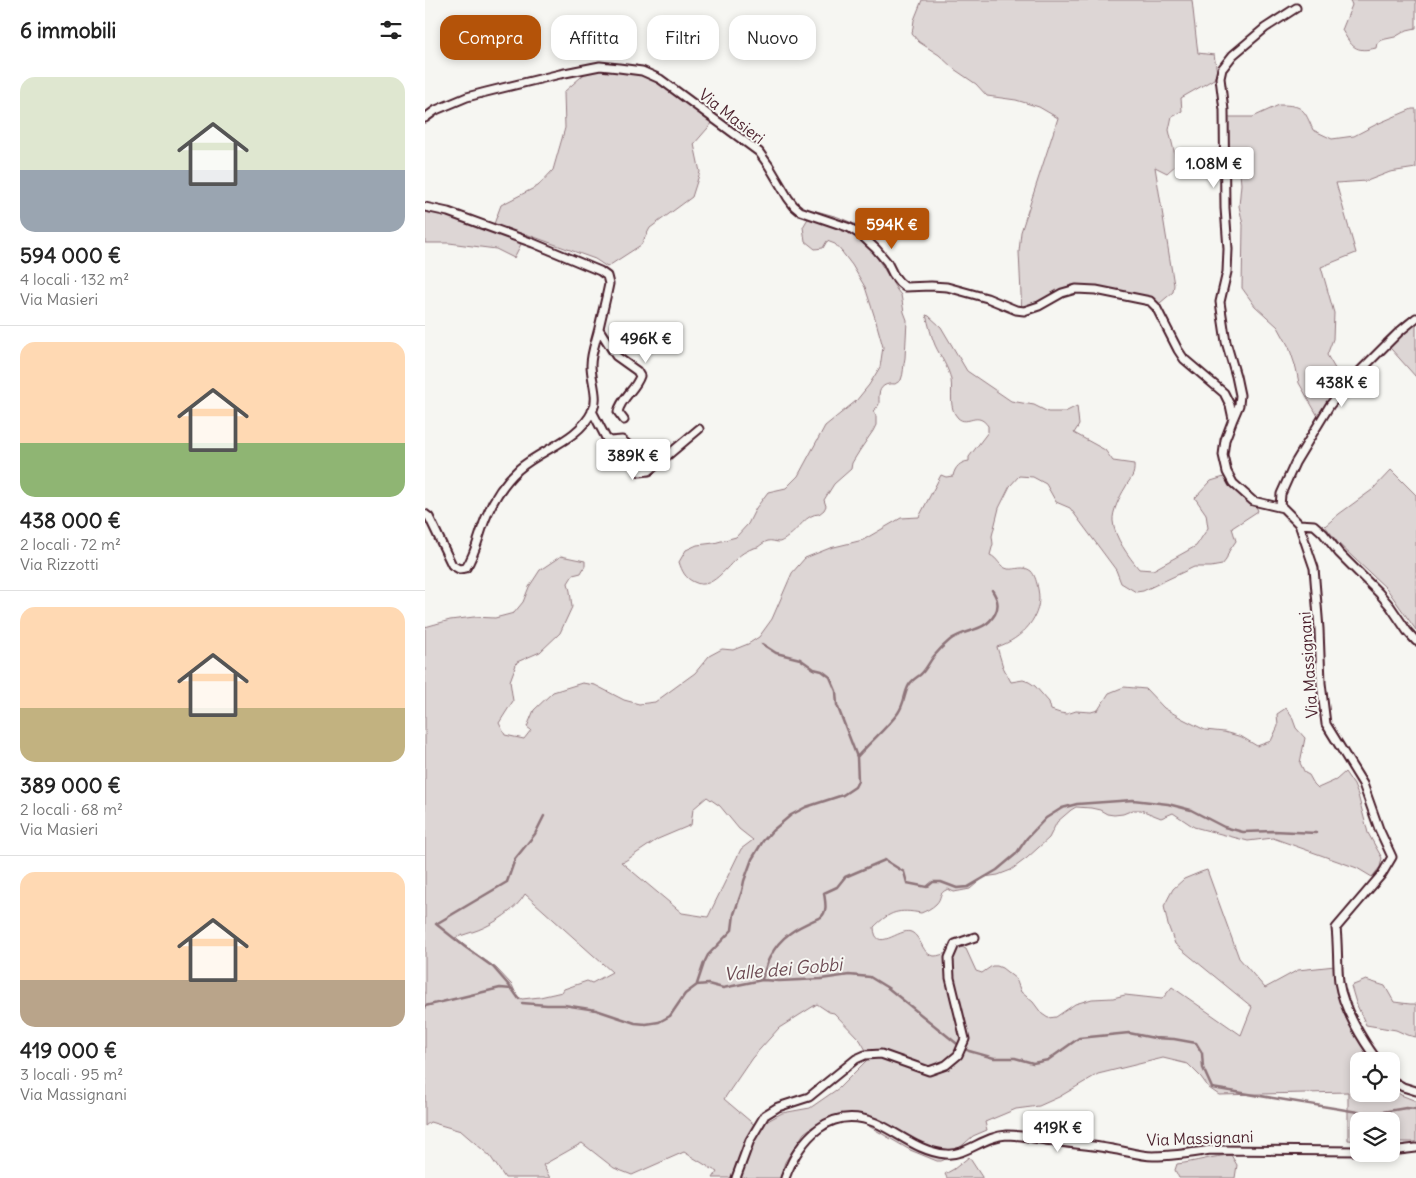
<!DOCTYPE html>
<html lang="it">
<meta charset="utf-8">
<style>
:root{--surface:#fff;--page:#f2f2f2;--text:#222;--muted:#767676;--line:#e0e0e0;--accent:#b45309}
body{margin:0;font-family:Delius,sans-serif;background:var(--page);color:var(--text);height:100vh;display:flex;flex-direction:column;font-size:19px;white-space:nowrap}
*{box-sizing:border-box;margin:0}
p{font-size:16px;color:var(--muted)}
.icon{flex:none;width:28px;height:28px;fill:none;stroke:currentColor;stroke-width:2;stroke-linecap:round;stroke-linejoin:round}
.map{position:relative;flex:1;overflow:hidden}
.details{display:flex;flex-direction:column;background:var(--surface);width:425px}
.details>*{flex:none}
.banner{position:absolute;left:15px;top:15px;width:475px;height:45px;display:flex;gap:10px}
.controls{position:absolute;left:925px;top:1052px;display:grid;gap:10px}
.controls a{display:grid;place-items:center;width:50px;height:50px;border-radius:10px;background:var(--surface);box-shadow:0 2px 8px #0003;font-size:25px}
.price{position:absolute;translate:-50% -42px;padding:0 11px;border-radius:5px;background:#fff;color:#222;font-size:16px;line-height:32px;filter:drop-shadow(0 1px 2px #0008)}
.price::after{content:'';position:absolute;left:50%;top:30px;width:15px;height:11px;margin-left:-8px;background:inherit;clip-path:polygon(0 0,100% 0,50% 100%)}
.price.active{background:var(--accent);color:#fff}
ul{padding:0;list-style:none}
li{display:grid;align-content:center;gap:10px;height:265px;padding:0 20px}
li+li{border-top:1px solid var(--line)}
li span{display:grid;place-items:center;height:155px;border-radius:15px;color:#555}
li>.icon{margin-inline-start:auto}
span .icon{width:90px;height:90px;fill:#fffc;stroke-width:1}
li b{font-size:21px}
h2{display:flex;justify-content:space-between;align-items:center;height:60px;padding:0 20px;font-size:21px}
.pill{padding:0 18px;border-radius:15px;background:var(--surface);box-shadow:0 2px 8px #0003;font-size:18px;line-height:45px}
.pill.active{background:var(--accent);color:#fff}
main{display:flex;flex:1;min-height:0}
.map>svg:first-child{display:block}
.green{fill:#ddd6d5;stroke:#947a80;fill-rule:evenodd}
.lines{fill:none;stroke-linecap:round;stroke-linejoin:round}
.stream{stroke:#8e747a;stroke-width:2.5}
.street-casing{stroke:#4a1f2b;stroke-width:11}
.street{stroke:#f6f6f2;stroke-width:7}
.labels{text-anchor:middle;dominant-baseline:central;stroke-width:4;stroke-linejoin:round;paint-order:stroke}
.street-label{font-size:16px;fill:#4a1f2b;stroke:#f6f6f2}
.water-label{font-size:18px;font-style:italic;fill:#6c4a52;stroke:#f6f6f2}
</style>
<main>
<section class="details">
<h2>6 immobili<svg class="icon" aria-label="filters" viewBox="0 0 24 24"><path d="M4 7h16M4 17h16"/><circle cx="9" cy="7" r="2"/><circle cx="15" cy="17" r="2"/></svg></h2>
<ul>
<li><span style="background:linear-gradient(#dfe7d0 60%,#9aa5b1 0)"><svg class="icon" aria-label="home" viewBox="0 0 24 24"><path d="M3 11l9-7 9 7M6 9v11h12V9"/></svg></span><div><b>594 000 €</b><p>4 locali · 132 m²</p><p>Via Masieri</p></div></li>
<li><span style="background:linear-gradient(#ffd9b3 65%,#8fb573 0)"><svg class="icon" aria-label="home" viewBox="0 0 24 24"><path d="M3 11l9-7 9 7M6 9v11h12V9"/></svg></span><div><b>438 000 €</b><p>2 locali · 72 m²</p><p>Via Rizzotti</p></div></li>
<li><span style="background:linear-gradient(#ffd9b3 65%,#c2b280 0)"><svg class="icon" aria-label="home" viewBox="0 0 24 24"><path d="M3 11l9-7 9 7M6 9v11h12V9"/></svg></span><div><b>389 000 €</b><p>2 locali · 68 m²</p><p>Via Masieri</p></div></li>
<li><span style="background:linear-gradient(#ffd9b3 70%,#b9a48a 0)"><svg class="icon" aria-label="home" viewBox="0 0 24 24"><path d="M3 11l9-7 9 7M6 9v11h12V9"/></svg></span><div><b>419 000 €</b><p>3 locali · 95 m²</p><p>Via Massignani</p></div></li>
</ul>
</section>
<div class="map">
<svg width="991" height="1178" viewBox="0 0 991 1178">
<rect width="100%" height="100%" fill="#f6f6f2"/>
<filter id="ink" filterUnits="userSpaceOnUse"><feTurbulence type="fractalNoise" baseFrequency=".02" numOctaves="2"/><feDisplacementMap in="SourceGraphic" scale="10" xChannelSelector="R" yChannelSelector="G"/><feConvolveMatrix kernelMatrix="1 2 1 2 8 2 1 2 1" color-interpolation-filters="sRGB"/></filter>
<g filter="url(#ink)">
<path class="green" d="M497,0h270l4,37 2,16 16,2 3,17 -3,7 -33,19 1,13 -10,5 -3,14 8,34 -10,9 -12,-6 19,118 -1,7 -20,17 -7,-5 -64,-12 -17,4 -28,15 -15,4 -3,-63 2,-20 37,-114 -19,-11 -23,-7 -29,-4 -11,-12 -22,-15 -15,-14 -20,-13 -7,-8 2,-14z
M925,0h66v28l-9,2 -12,7 -14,3 -4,3 -1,5c-21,5 -24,-1 -34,-18l10,-25z
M212,65l4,10 15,5 58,41 -20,23 6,28 -8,25 -42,31 -9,17 -34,22 -12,-8 -69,-25 -12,24 -18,-9 -47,-6h-24v-40l32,9 37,12 7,-19 37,-19 15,-16 12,-42 -1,-36 26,-23z
M854,105c24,0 25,4 34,25l19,9 22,-3 23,-12 35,-15h4v59l-26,4 -23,9 -31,2 20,70 -35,14 13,46 -1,26 -6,16 17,29 -25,34 -20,-35 -3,-15 -7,-21 -11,-20 -23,-21 -13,-18 1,-63 -4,-19 2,-22 -2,-22 -10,-14 -2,-31h26z
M388,210l25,7 19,8 40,65 4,5 3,17 3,8 -2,38c-2,8 -1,15 -4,22l-6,4c-9,-1 -15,2 -16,11 0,1 0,8 0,9 -1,3 -4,5 -6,7l3,5v9l-3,6 -13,19 -8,13 -1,6 -17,15 -10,16 2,6 -2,4 -5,4c-13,0 -20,15 -30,22 -2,2 -8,6 -10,6 -4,0 -7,-2 -11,-1 -4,1 -7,4 -10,6 -4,1 -8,2 -11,4 -17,7 -32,42 -53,31 -9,-4 -12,-11 -15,-20l7,-12 11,-5 17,-2 22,-6 12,-13 8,-16 12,-16 18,-4 12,-12 27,-50 31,-25 13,-16 11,-18 3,-20 -8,-29 -10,-31 -13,-22 -10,-13 -7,-8 -8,-3 -4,7 -8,1 -10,-8 -2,-14z
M991,313v64l-33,-37 22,-20z
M501,315l3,1 12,11 26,44 44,30 23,4 14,7h17l12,-6 2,19 -5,8 31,17 8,11 21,3c1,13 -4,14 -9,24 -5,8 -13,24 -12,33 1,16 16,36 26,48l14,1 43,-24 12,-18 -2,-14 -11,-16 16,-17 13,-4 32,29 2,5 -26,17 4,13 -7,10 -3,9 -4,5 -11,2h-17l-51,24 -7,1 -15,-9 -5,-13 -46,-62 -14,-6 -10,-18 -13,-7 -14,-1 -9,10 -11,22 -7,28 1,8 -3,11c8,3 9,12 18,14 8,1 15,-4 23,2 4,4 6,12 7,18 6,27 -16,50 -41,58l6,20 8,15 12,-2 6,2 6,4 14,16 2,8 9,3 7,1 9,-3 15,1 7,-2 11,-17 15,-6 22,2 18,19 19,11 22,11 19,2 18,5 15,9 14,-5 7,-15 -1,-12 9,-6 6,9 4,11 9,10 -5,25 5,10 4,2 5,9 4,4 18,-8 9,-8 9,13 4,10 10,38 14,25 -2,9 -8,10 -15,-9 -84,-30 -25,3 -54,-14 -21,-14 -12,5 -20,-8h-8l-10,4 -9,1 -7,-1 -7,-4 -9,-2 -15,-1 -5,3 -14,12 -8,16 -22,20 -16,12 -13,5 -14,2 -14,12 -16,3 -6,-3c-11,5 -5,8 -12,15 -4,4 -10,7 -15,9 -22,-4 -31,-2 -47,14 1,28 26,0 37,5 11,5 11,24 24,24 6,0 20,-7 27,-9l4,2 10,22 6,2 10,-7h5l5,2 14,11 5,13 12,10 9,12 6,4 8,-1 19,-13 17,-5 21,-1 12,-3 37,4 10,-12 69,48 11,-28 -77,-63 -7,-19 -4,-19 9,-17 11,-10 17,-7 6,-2 32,88 26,30 33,-18 37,-4 16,59 21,36h-13v33h32v-6l10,7 15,6v41h-25v-21h-32v20l-11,-1v-48l-129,3 -10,-7 -8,-11 -13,-13 -25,-6 -65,16 -39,23 -20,9 -23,3 -31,13 2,8 -14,6 -25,22 -7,3h-4l-27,-11 -50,-29 -25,-4 -23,10 -8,6 -19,29 -5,16h-67l4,-6 -33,-20 -52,23 -18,-7 -32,-25 -39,22 7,13h-45l-15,-22 -29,-25 -31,-9 -5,4v-499l25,-7 24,-3 21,1 19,-5 9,-11 6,-15 11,-17 21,-14 24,5v5l-4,7 -8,2 -5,8 2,8 2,16 -12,26 -20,19 -23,10 -7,19 3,20 -14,22 6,12 19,4 7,-9 -4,-3 7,-17 19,-18 29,-9 13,2 29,15 15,4 16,-2 40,-29 14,-17 13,-7 11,1 15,-6 11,-7 13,-18 20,-46 13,-15 25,-10 33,-8 38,-22 18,-1 22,-42 5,2 7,-1c2,-9 7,-14 16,-15v-4l19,-25v-6c-11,-16 -20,1 -30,-8 -10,-10 -5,-25 -7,-38 -2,-12 -11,-24 -16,-35 -4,-9 -6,-20 -9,-30zM282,797l13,9 19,23 14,11 -12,9 -33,68 -26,-4 -61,-51 4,-1 33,-22 33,-14 2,-16zM100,894l87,78 -20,11 -5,-2 -23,8 -2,3 -22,5 -18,2 -5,-3 -5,-11 -16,-17 -28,-20 -13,-10c7,-3 15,-5 23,-8 16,-6 39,-21 47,-36zM392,1004l12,8 5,1 26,27 10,17 -31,31 -29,20 -28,5 -25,14 -33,-28 28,-41 27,-30z
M966,470l25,25v135l-29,-41 -48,-45 -14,-18 14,-12 33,-24z
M941,980l19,6 9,16 16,2h6v33l-9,-2 -11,-5 -30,-5 -10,-22 -5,-17z
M806,1155l6,10 -2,13h-56l-4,-8 2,-6c18,-2 36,-8 54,-9z
M544,1157l13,20v1h-35l-2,-4 9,-5z"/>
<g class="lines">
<path class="stream" d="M337,644l14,9 24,6 14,10 8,2 8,6 6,14 1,14 20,52
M337,979c3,-7 4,-16 8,-22 11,-23 29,-30 51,-40 7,-6 4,-16 3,-24l13,-6 8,-10 40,-17 19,12 3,11 20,4 6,-5h8l16,6 11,-1 29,-17 19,-16 11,-16 19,-20 16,-10 15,-4 56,-4 35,4 23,6 33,17 19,5 31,-1 42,2
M272,984l7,-21 4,-8 24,-25 2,-16 8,-23 2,-10 8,-22 11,-18 9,-10 19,-16 15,-8 37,-12 12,-8 3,-6 -1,-24c13,-15 29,-28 41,-44 7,-10 6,-20 11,-28 3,-5 7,-7 11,-10 6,-5 9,-13 14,-19 4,-5 10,-11 16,-16 16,-12 34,-7 45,-26 5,-9 2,-16 -3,-24
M87,989l-19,-22 -28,-20 -29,-23 71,-42 8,-23 20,-25 9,-18
M97,1003l25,2h17l32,5 39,13 11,1 13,-2 11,-6 15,-22 12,-9 11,-1 15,4 39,-8 17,1 42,-2 28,-4 21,2 18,11 73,59 8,4 25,7h21l18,5 15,-3 31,-22 50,-5 25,5 20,1 22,4 6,10 1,15 9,20 158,26 36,-6 10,1
M0,1006l75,-18 12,1 7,10"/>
<defs>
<path id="street" d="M0,118l11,-8 31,-13 19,-5 74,-18 40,-8 19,2 23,3 18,8 99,73 10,14 19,32 6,8 6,5 50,17 11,7 15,14 11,13 6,12 6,8 6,5 26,-1 16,1 40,11 29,12 8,1 15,-5 23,-13 14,-4 20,1 54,11 6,6 22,43 6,9 40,34 6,12 3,14 -8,21 -2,15 4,17 6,11 20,18 30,7 16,16 15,1 9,8 16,20 40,40 11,13 17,25 9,10
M0,207l23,5 85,31 67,28 7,5 2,8c-3,15 -7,30 -10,44 -3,13 -8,25 -8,37 0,15 8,32 2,45 -15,31 -50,38 -74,59 -13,12 -25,29 -32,46 -8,18 -10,36 -21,53l-7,1 -7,-4 -23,-48 -4,-3
M174,329l17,27 21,15 3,5c-4,13 -19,22 -22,36l6,8
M167,411l14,27 4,3 12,-1 5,4 6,19 7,9 9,-1 50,-42
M808,419l6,-14 1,-10 -4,-19 -10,-34 -6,-40 7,-30 1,-23 -3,-41 -1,-98 -4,-32 2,-9 11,-14 32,-27 31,-20
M855,507l1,-13 14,-31 35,-58 21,-25 48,-48 17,-14
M874,524l15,44 5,61 2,54 5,41 37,60 16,45 13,28 -10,17 -46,54c2,17 1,36 3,54 4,26 23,58 39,79
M966,1080l12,7 13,4
M966,1151l25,-3
M311,1178l14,-38 15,-25 13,-8 31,-10 47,-38 9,-4 16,-1 48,17 17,-6 12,-10 7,-16 -15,-61 -1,-20 6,-14 20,-7
M360,1178c15,-40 45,-74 91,-55 23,10 43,29 70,31 20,2 38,-18 61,-19 14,0 30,4 45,6 20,3 40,4 60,8 13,2 28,7 41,7 19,0 39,-3 57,-6l149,1"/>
</defs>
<use href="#street" class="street-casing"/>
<use href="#street" class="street"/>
</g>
</g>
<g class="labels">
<g class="street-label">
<text transform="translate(307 116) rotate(38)">Via Masieri</text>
<text transform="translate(883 665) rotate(-94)">Via Massignani</text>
<text transform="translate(775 1138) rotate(-2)">Via Massignani</text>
</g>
<g class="water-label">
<text transform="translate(358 969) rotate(-5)">Valle dei Gobbi</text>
</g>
</g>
</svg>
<div class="controls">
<a><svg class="icon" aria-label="locate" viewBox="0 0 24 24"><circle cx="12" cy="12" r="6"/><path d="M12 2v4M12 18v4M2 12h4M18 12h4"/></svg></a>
<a><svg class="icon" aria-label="layers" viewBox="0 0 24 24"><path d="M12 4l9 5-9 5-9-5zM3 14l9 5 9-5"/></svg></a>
</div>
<b class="price" style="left:789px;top:189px">1.08M €</b>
<b class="price active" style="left:467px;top:250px">594K €</b>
<b class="price" style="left:221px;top:364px">496K €</b>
<b class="price" style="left:917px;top:408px">438K €</b>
<b class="price" style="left:208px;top:481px">389K €</b>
<b class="price" style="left:633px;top:1153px">419K €</b>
<div class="banner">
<a class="pill active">Compra</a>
<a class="pill">Affitta</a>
<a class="pill">Filtri</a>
<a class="pill">Nuovo</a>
</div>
</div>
</main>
